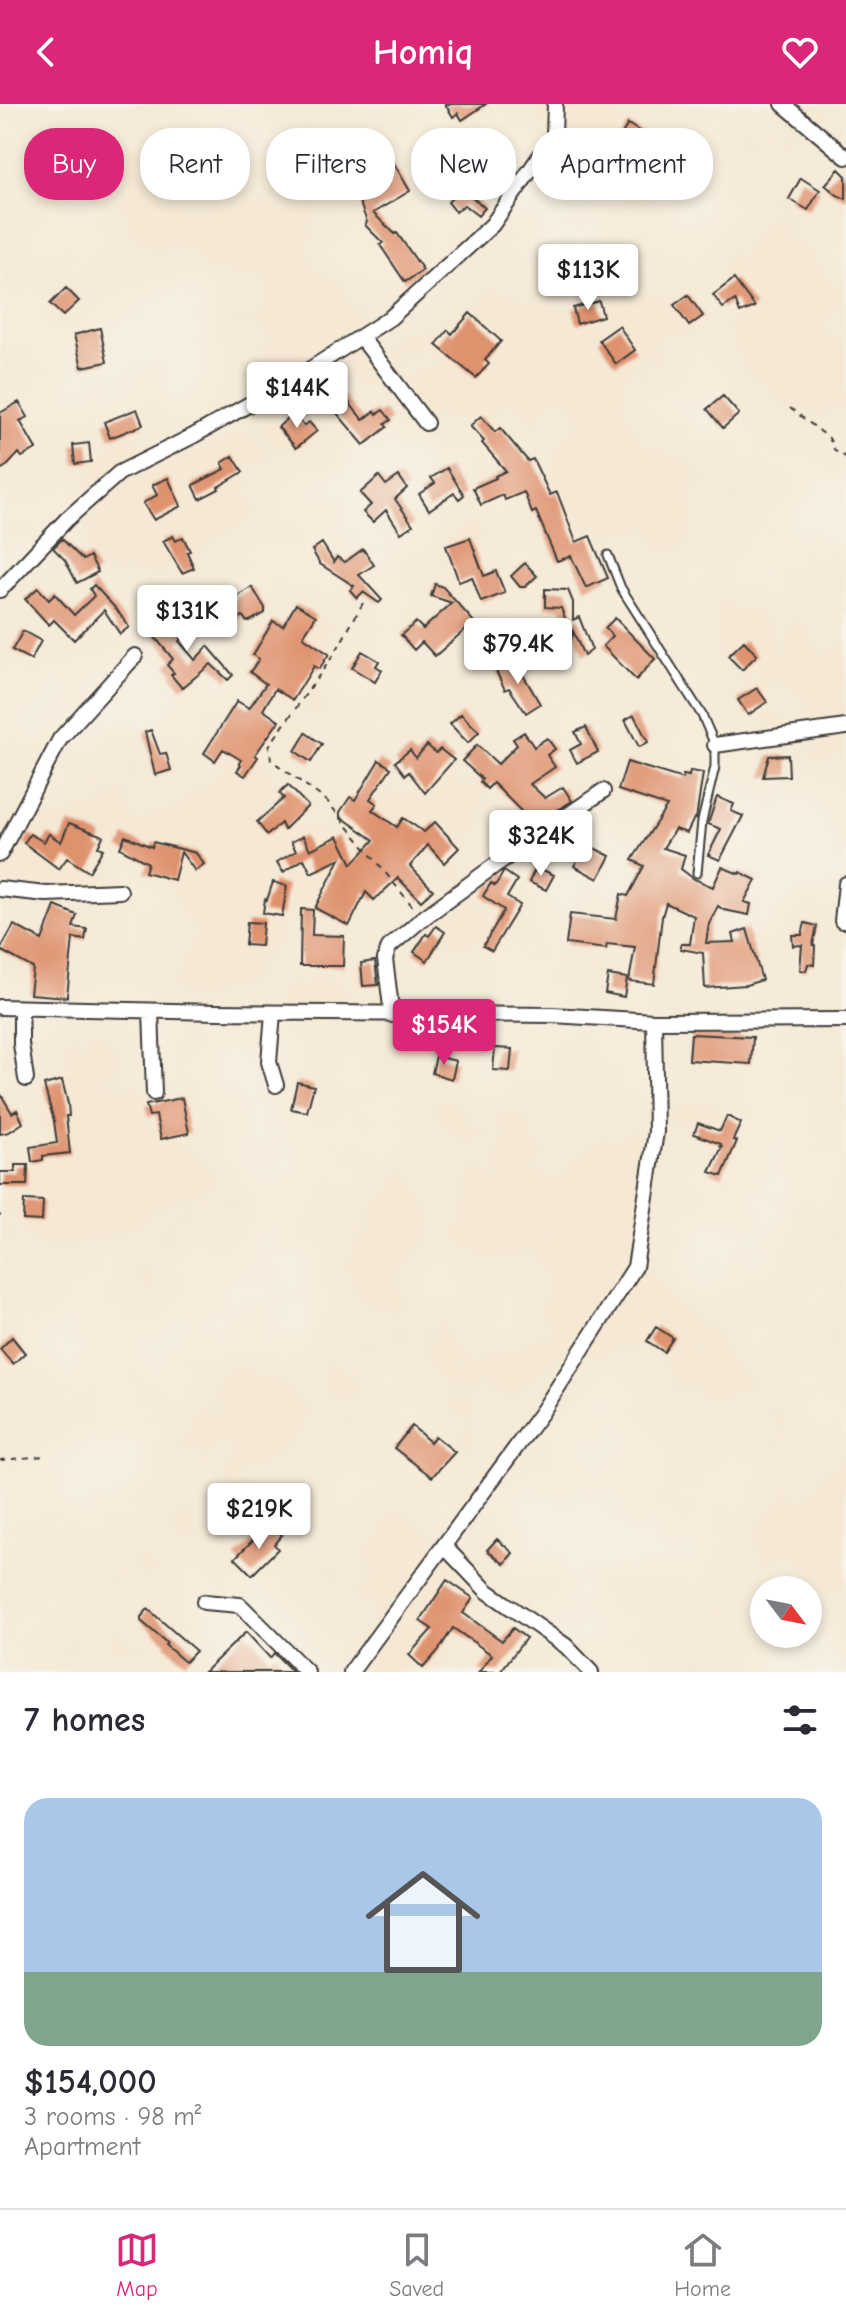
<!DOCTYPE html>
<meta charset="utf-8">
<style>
:root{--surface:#fff;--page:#f2f2f3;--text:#2b2b33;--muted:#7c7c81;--line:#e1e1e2;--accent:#db2777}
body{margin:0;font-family:"Comic Neue",sans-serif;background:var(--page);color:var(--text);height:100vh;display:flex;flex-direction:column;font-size:30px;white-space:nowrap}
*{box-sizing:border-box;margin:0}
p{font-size:26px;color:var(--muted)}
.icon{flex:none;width:44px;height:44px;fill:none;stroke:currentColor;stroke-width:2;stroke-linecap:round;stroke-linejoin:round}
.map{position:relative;height:1568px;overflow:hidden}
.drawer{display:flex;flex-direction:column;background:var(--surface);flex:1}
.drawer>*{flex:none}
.hud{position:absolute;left:24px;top:24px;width:798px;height:72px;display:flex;gap:16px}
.needle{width:52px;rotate:122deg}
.fabs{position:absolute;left:750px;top:1472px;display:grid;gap:16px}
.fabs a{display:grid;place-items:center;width:72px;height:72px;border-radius:50%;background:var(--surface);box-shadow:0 4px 12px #0003;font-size:40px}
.price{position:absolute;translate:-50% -68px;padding:0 18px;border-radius:8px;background:#fff;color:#222;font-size:26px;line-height:52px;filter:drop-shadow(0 2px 4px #0008)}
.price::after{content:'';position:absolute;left:50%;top:48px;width:24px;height:18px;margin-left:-12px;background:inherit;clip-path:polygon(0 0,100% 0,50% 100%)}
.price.active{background:var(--accent);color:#fff}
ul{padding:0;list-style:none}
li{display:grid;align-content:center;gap:16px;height:424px;padding:0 24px}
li+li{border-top:2px solid var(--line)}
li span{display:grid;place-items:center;height:248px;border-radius:24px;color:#555}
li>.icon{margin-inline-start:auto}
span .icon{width:144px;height:144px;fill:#fffc;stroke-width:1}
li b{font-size:34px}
h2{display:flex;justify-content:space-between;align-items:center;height:96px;padding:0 24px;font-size:34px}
.pill{padding:0 28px;border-radius:32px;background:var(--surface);box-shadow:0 4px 12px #0003;font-size:28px;line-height:72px}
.pill.active{background:var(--accent);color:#fff}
header{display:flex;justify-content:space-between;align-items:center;height:104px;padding:0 24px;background:var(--accent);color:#fff;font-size:36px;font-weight:700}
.tabs{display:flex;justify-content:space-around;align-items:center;height:112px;border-top:2px solid var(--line);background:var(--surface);font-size:22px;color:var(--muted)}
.tabs a{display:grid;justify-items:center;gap:4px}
.tabs .active{color:var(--accent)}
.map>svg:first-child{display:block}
.building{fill:#df926e}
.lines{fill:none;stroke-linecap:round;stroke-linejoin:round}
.service-casing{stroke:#3d3b38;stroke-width:11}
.minor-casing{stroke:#3d3b38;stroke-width:18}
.path{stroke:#3d3b38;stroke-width:2;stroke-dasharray:6 6;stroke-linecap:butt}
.service{stroke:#fff;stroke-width:7}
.minor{stroke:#fff;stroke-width:14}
</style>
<header><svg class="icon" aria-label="back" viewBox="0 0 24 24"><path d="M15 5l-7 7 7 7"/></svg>Homiq<svg class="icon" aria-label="heart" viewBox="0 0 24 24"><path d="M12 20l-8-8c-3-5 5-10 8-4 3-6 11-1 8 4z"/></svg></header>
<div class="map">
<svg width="846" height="1568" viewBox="0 0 846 1568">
<rect width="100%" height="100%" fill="#f7f3e8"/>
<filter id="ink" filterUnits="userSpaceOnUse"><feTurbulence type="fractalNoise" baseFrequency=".0125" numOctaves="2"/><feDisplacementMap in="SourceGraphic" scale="16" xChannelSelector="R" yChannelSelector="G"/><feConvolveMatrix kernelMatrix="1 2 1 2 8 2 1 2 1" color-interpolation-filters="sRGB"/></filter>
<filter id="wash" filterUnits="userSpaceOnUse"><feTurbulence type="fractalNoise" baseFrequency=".006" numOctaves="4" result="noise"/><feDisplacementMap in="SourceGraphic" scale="32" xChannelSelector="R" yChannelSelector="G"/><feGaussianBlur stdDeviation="1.8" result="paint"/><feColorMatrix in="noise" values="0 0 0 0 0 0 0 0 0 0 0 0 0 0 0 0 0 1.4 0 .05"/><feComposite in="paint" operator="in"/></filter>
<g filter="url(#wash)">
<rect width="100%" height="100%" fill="#f5e8d4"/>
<g id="blocks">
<path class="building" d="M445,0h41l-24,16 -4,-7 -5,4z
M628,20l25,16 -8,13 -25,-16z
M576,30l12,9 -15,20 -12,-9z
M393,58l17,29 -37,22 22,21 2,-1 26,37 -18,12 -25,-37 3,-2 -18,-18 2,-3 -9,-24 17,-7 -8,-13z
M839,65l7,7v23l-9,-4 -12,-10z
M471,74l9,9 -9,9 14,12 -7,8 -14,-11 -8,7 -8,-10z
M801,74l19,12 -12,20 -19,-11z
M734,175l21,28 -15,6 -5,-13 -12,8 -10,-13z
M66,184l13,13 -16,15 -13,-12z
M688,191l15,21 -14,10 -15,-21z
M599,197l4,15 -26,8 -4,-16z
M470,209l31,28 -16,19 4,4 -13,14 -40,-33 12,-15 4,4z
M619,222l16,24 -19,14 -17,-24z
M100,224l7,34 -25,5 -8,-32z
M343,291l20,25 12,-9 2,3 6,-4 8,10 -6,4 2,3 -23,18 -34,-40z
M723,292l16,18 -16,14 -16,-19z
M19,298l9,15 -8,4 16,28 -14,8 -3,-4 -11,12 -8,5v-57z
M137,305l6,16 -33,13 -6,-16z
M294,309l10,13 5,-4 8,9 -21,17 -18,-21z
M481,312l14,16 5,-4 28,33 5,-2 17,36 7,-3 19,50 14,-6 18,42 -22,10 -15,-32 -14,5 -21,-50 -4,2 -8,-21 -19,8 -2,-5 -22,10 -8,-17 23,-10 -1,-2 11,-5 -24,-28 2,-2 -14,-15z
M89,339l2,19 -16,2 -2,-19z
M233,352l10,16 -25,15 1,2 -19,10 -7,-14 32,-16 -3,-6z
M447,364l17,27 -5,4 -5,-6 -25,17 -10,-16 16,-11 -4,-5z
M379,372l7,9 13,-9 8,12 -12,11 18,26 -12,8 -15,-23 -13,12 -10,-10 8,-7 -11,-12z
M168,374l13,28 -27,14 -11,-17 14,-8 -5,-10z
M173,432l3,5 7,-4 7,14 -3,1 7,16 -12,5 -19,-32z
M470,434l14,38 12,-5 9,22 -24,9 -9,-25 -13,5 -13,-36z
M62,435l21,21 7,-4 8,16 -21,11 -12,-23 -12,-12z
M322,439l12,19 3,-5 8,5 18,-13 11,16 -15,10 23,25 -3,3 -16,-11 -6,6 -7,-8 4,-4 -34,-22 -8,-14z
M525,459l12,13 -12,11h-5l-9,-11z
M435,480l8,3 31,35 -39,34 -13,-14 -8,8 -13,-15 15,-13 7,7 29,-26 -21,-7z
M94,481l23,25 12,17 -9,7 -16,-24 -30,30 -20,-20 -5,5 -24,-26 13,-11 11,12 6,-6 19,21 20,-19 -4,-7z
M252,483l13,21v5l-15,8h-4l-3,-5 -27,14 -8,-15 -5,5 -7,-15 20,-9 5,10z
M545,485l23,1 5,12v18l6,-3 13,33 -8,6 -11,-25 -1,5 -11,-28 -16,-1z
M296,500l20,12 -13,21 26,17 -10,15 -5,-3 -21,34 -18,-11 -12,21 16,11 -24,34 3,2 -13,19 -8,-5 4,-6 -2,-2 2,-3 -18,-11 -8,12 -11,-8 33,-52 12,7 17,-24 -16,-12 9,-13 -6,-4 20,-34 10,5z
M181,509l12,15 -14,13 16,19 13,-14 25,29 -5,5 -17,-16 -29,24 -11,-13 3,-2 -7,-8 6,-6 -19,-23z
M615,514l40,41 -19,21 -33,-34 10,-10 -8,-8z
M23,527l18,10 -10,19 -19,-10z
M744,537l13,14 -15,15 -14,-14z
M362,547l17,10 -3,5 6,4 -7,12 -23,-14z
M515,557l25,43 -14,9 -17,-25 -4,2 -9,-19z
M757,584l10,14 -19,13 -10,-15z
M461,610l18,18 -11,11 -18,-19z
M634,611l14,27 -9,5 -14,-27z
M586,623l12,25 -21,11 -7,-13 11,-6 -6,-12z
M151,626l9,24 6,-1 5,17 -16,5 -10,-43z
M524,628l10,15 13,-9 8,11 -8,6 8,12 -25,17 15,14 18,-11 9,14 -46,29 -10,-12 7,-5 -30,-30 -6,6 -7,-7 2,-3 -20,-18 15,-16 21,19 19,-19 -4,-6z
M306,629l16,11 -11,18 -16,-11z
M427,641l9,8 4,-4 14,11 -29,33 -16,-21 -4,3 -10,-13 15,-12 6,8z
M788,651l1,21 -26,1 6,-21z
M379,656l12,8 -21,31 7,5 -5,6 25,17 6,-9 21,14 11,-10 24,26 -15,15 -16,-18 -18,21 23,24 -12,11 -23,-23 -24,22 -8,-8 -17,34 -34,-18 25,-49 -29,14 -7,-14 -21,13 -6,-10 19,-11 -5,-9 12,-6 7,14 28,-14 14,28 22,-24 -34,-24v-4l10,-15 5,3z
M627,658l56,17v-4l6,1 1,-5 13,2 -7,46 -2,-1 -7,15 -12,-4 -12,19 22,7 -4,14 13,10 19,8 9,-20 17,7 1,-2 16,8 -12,22 7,2 -2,11 -25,-5 -6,-4 -9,18 -3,19 29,-1 -2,-8 14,-5 15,51 -16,5 -41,3 -2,-35 -22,-4v-5h9l4,-28 -28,-13 -4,14 -8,67 -25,-3 6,-34 -28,-3 -1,5 -40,-5 4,-30 46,5 5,-25 7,2 16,-30 -12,-6 35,-54 -49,-16z
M288,681l20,21 -24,24 -3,-7 -14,12 -10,-13 27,-24 -5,-5z
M717,693l17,7 -3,7 12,5 -23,44 -12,-5 13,-26 -13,-5z
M69,719l34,13 -5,11 5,2 -14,23 -22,-14 -8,11 -35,-26 6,-9 14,8 5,-8 12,8z
M125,732l27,11 1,-5 43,11 8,11 -9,7 -14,-19 -7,28 -29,-8 3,-9 -28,-15z
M586,740l24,12 -12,23 -24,-13z
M536,763l18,8 -8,15 -17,-8z
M504,767l13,9 -10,17 13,8 -28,46 -9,-5 21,-36 -21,-14 8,-13 4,3z
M273,778l14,4 -5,30 -19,-3 2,-14 2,1z
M55,802l22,9 -4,12 14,2 -2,11 -12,-2 -6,59 -37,-3 3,-26 -33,-18 14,-25 28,15z
M301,805l12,1 -1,25 32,1 -1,30h-43z
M247,818l16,1 -2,23 -16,-1z
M805,819l12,3 -4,19 2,1 -1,19 -6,-1 -2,7 -6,-1 2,-25 -9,1 -1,-11h10z
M436,822l9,6 -18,29 -13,-9 12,-18 3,2z
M375,857l3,24 -15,1 -2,-23z
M608,871l19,3 -3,19 -19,-4z
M691,930l62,3 -2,27 -62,-4z
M495,944l17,1 -2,22 -17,-1z
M436,952l20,5 -4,18 -20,-6z
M62,976l6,24 1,12h-3l4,37 -27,3v4l-11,2 -2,-15 27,-4 -3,-22 -10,-36z
M297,978l17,4 -7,26 -16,-3z
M0,989l12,20 5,-3 6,13 -14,9 -9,2z
M182,994l7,35 -28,6 -5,-24 -7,1 -3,-11z
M727,1012l14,7 -8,17 4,1 -15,35 -12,-4 12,-25 -2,-1 1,-2 -27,-10 4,-11 22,8z
M15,1061h13l-1,20h-27v-13h15z
M24,1096l19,1 -1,20 -19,-1z
M656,1223l17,11 -9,14 -17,-11z
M12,1233l13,16 -12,11 -13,-15z
M412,1322l18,16 5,-6 20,16 -23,25 -38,-29z
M273,1423l9,8 -8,9 4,5 -26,26 -17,-17 26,-26 4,4z
M497,1435l16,14 -9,11 -17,-14z
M447,1476l26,18 -10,15 39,28 11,-13 13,10 -26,34h-21l13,-17 -39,-27 -15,23 -15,17 -14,-13 23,-26 -12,-8z
M148,1505l48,42 -11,11 -20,-17 2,-2 -26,-22v-4z
M246,1528l24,26 4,-5 19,19h-89z"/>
</g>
</g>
<g filter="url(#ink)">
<use href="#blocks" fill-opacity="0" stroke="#3d3b38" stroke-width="2"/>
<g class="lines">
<defs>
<path id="service" d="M608,451l13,33 81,127 13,30v22l-13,54 -5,52"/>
<path id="minor" d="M783,0l63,53
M361,233l65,86
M0,486l67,-71 52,-46 74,-37 108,-61 89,-57 102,-93 62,-89 1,-32
M715,641l131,-18
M0,750l60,-115 75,-83
M846,780l-4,37h4
M0,785l46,5 74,-3
M0,903l216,5 336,3 102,6 192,-1
M21,905v35l5,35
M151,907l3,82
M273,909l-4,49 7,23
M392,911l-7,-56 4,-12 33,-28 72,-53 109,-75
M444,1442l43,45 79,55 25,26
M204,1498l36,3 67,67
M351,1568l191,-260 93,-145 21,-135 -2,-111"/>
</defs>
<use href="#service" class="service-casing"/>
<use href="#minor" class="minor-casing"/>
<path class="path" d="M790,304l39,30 6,13 11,6
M363,499l-28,50 -66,93 2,14 56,41 87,107
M0,1111h1
M0,1356l45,-4"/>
<use href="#service" class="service"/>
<use href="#minor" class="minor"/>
</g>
</g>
</svg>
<div class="fabs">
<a><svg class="needle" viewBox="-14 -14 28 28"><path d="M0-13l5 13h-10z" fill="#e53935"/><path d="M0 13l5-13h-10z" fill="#7c7c81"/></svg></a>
</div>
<b class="price" style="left:588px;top:208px">$113K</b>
<b class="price" style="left:297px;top:326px">$144K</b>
<b class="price" style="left:187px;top:549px">$131K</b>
<b class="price" style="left:518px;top:582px">$79.4K</b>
<b class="price" style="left:541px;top:774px">$324K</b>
<b class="price active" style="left:444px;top:963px">$154K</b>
<b class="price" style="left:259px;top:1447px">$219K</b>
<div class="hud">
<a class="pill active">Buy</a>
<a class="pill">Rent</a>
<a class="pill">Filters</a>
<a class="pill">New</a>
<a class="pill">Apartment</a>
</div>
</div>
<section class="drawer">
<h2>7 homes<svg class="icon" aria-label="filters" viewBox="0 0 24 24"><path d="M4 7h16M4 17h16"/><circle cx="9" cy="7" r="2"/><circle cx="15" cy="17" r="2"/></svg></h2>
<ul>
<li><span style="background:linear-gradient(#a9c7e8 70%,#7fa58c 0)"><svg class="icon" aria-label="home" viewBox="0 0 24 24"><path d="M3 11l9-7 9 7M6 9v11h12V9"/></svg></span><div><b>$154,000</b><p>3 rooms · 98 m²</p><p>Apartment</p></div></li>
</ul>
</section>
<nav class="tabs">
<a class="active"><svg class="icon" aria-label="map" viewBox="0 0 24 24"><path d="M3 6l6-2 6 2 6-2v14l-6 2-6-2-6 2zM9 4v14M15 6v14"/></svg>Map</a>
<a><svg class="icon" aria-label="saved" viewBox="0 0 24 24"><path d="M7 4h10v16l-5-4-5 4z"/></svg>Saved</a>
<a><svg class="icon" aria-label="home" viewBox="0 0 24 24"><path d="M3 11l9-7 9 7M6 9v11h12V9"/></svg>Home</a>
</nav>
